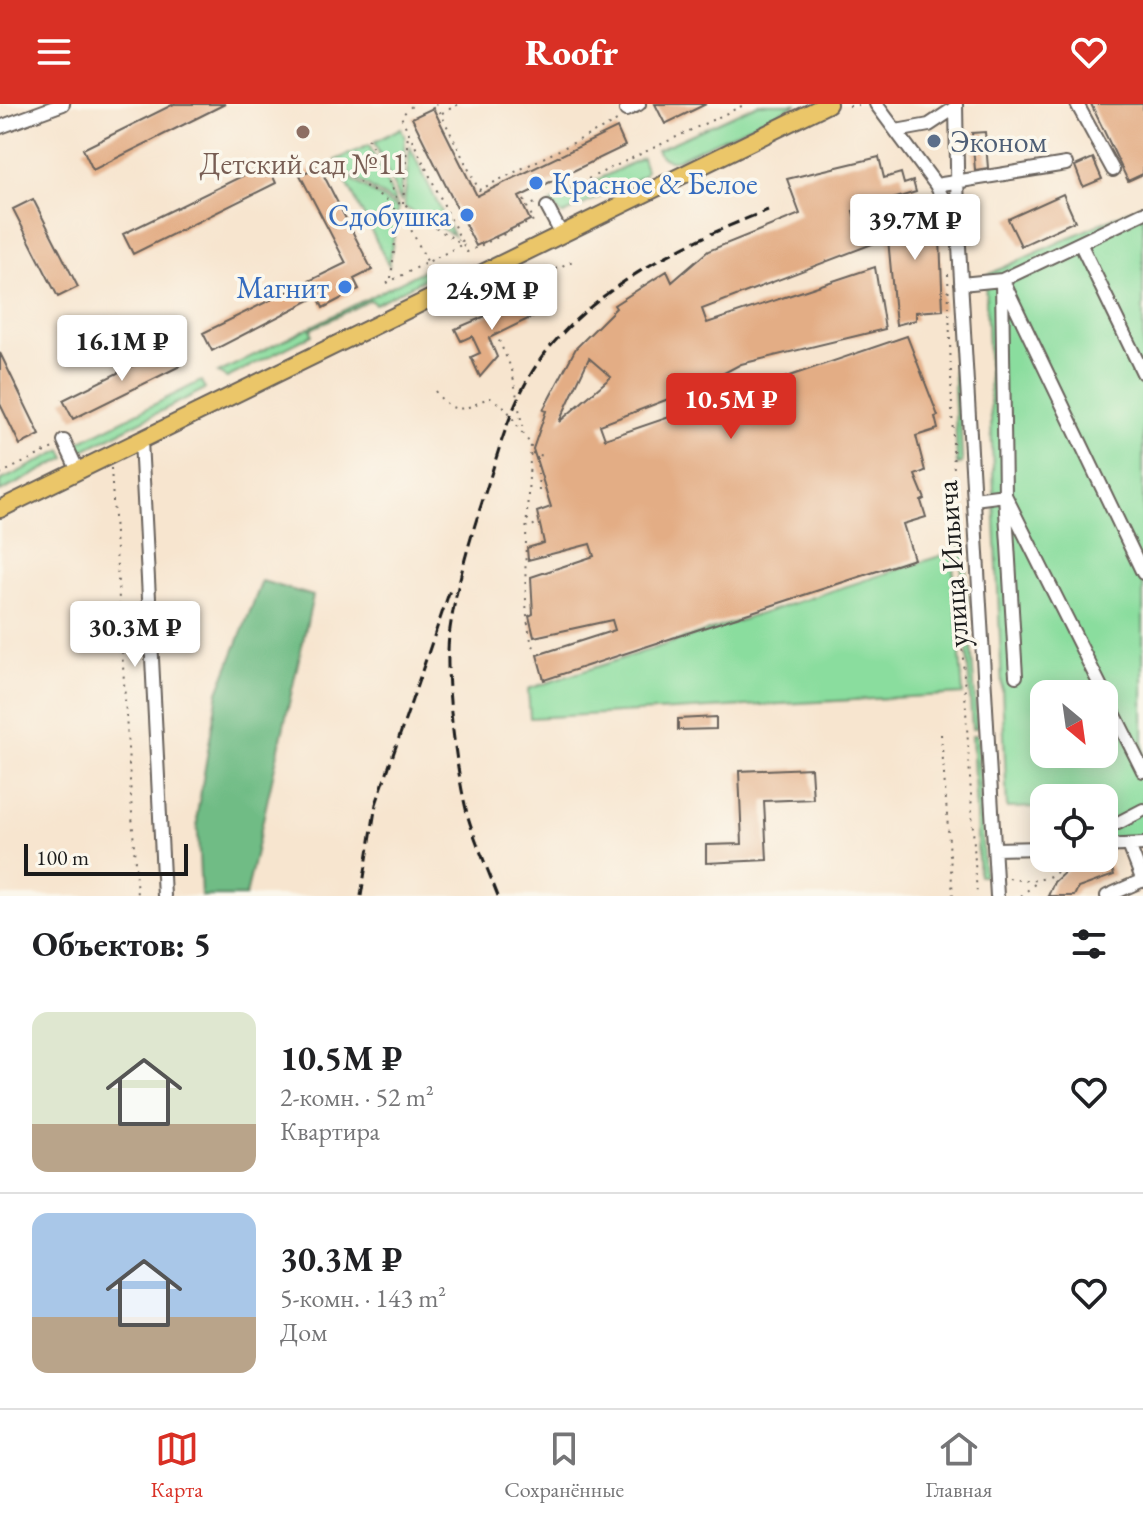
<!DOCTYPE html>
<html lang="ru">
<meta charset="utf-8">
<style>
:root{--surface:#fff;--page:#f6f6f6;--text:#202124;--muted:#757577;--line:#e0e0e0;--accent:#d93025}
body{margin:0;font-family:"EB Garamond",serif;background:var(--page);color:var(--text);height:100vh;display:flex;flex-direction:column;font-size:30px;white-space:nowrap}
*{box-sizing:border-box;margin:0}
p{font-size:26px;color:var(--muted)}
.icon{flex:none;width:44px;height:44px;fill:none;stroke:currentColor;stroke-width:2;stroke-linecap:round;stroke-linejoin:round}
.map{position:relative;height:792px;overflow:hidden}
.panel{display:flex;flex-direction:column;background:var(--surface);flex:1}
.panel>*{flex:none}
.needle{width:52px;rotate:151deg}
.fabs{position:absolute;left:1030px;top:576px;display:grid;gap:16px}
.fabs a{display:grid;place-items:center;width:88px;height:88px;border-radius:16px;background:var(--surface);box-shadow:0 4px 20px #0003;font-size:40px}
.scale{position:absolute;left:24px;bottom:20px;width:164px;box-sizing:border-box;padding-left:8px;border:4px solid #1c1c1c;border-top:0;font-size:22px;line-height:28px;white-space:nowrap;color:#1c1c1c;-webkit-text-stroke:6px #fbf7ec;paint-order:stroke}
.price{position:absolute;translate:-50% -68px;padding:0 18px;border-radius:8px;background:#fff;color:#222;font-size:26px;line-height:52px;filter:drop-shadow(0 2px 4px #0008)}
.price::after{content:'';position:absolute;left:50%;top:48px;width:24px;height:18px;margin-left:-12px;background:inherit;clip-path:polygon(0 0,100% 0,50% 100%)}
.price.active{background:var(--accent);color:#fff}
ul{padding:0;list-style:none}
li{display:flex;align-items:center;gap:24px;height:200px;padding:0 32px}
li+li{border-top:2px solid var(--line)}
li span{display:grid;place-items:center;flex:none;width:224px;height:160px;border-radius:16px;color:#555}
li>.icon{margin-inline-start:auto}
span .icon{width:96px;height:96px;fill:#fffc;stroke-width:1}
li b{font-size:34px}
h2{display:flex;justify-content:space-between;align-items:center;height:96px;padding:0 32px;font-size:34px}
header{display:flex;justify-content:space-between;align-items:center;height:104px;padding:0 32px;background:var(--accent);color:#fff;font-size:36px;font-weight:800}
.tab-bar{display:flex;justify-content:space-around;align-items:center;height:112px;border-top:2px solid var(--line);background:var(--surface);font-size:22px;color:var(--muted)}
.tab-bar a{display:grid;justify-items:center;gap:4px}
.tab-bar .active{color:var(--accent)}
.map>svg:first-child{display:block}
.green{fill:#8add9e;stroke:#537c5d;stroke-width:2;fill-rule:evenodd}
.forest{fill:#6fbc85;stroke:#466c50;stroke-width:2}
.building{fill:#e3ad85;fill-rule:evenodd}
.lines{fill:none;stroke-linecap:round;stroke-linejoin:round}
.minor-casing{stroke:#69625b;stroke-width:16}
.major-casing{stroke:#69625b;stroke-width:20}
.path{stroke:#69625b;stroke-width:2;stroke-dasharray:2 6;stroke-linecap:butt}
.minor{stroke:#fff;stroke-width:12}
.major{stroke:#ebc669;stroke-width:16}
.rail{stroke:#1c1c1c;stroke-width:3;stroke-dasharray:12 6;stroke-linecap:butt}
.education-dot{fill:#8d6e63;stroke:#fbf7ec;stroke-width:3}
.service-dot{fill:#5c6f8a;stroke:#fbf7ec;stroke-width:3}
.shop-dot{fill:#3f7fe0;stroke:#fbf7ec;stroke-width:3}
.labels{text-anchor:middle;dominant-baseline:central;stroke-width:7;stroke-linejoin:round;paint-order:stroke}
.service-label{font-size:30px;fill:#4e5e75;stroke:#fbf7ec;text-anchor:start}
.education-label{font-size:30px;fill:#785e54;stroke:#fbf7ec}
.shop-label{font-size:30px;fill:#366cbe;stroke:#fbf7ec;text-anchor:end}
.street-label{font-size:30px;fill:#1c1c1c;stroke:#fbf7ec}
</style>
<header><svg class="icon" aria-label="menu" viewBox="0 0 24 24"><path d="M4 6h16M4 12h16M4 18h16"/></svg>Roofr<svg class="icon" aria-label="heart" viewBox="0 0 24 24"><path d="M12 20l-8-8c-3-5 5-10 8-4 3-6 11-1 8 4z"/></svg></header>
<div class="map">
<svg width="1143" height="792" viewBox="0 0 1143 792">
<rect width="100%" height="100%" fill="#fbf7ec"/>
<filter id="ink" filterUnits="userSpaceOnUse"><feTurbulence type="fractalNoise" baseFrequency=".0125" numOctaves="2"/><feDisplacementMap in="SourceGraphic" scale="16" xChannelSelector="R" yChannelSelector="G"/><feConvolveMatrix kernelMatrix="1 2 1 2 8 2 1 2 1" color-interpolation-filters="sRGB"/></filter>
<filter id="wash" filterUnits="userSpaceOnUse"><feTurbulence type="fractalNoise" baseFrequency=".006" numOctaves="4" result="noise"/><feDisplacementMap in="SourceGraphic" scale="32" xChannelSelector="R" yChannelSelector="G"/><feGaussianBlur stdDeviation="1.8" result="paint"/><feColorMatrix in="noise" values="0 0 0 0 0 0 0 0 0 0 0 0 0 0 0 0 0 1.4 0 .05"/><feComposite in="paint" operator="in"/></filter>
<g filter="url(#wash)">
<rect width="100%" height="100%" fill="#f7e5cf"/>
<path class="green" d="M758,0h39l-121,56c-9,1 -15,-1 -19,-10z
M401,24l4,10 -4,64 -27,-60z
M369,41l28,60 -58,-38 -3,-7z
M410,43l43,88 -49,-28z
M642,54l4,12 -3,6 -81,39 -12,-12z
M342,69l56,36 -9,57z
M1143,100v633l-39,2v-41h-60v9l-37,1 -22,-532zM1044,590h60v60h-60z
M428,164l4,7 -57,29 -5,-4 -59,29 1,6 -85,43 -9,-5z
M957,217l5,142 -5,2 -5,-143z
M201,277l4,8 -129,65 -7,-7z
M62,346l4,8 -66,34v-11z
M960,438h4l13,186 -5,1z
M952,448l11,142 -433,24 -2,-29z
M972,631h5l7,141h-5z"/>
<path class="forest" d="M262,477l51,15 -67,300h-45l-4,-82 21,-122z"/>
<g id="blocks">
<path class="building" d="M174,0h51l-132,66 -10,-21z
M655,0h51l-41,20z
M1091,0h52v70l-15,7z
M433,4l44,88 140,-68 8,18 -106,51 11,23 -54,26 -64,-128z
M985,28l3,36 -13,2 -3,-37z
M879,53l5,21 17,-5 3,11 9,-3 3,11 -63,19 4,14 11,-3 7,21 -173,66 5,14 168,-56 10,62 -144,35 -49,26 -92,35 5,14 302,-103 31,80 -3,1 3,12 -22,7 9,35 -10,4 10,24 -4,2 5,16 -23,7 11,35 -370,121 -7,-25 78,-25 -3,-10 -78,17 -5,-21 4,-2 -2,-37 63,-21 -4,-12 -62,16 -1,-12 17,-5 -7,-31 14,-5 -18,-58 13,-38 -3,-1 33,-62 40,-40 -2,-3 53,-34 5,11 36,-31 92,-37 -13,-35zM589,254l22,19 -52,45z
M1093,54l9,21 -19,8 -8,-21z
M267,60l9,19 -143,71 -10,-20z
M319,62l53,104 -18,9 5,10 -36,19 -5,-12 -106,55 -9,-18 143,-70 -46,-88z
M1063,90l12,27 -54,25 -13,-27z
M33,95l45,88 -20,10 -45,-88z
M933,100l6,11 4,95 -27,2v8l-20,5 -10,-108z
M523,196l9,17 -43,21 8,19 -17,20 -9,-20 9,-4 -8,-17 -11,5 -6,-12z
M170,243l10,19 -107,53 -10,-19z
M0,249l40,82 -20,10 -20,-41z
M716,613v12l-38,1v-11z
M811,664l2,31 -49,2 3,59 -61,3v-18l36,-1 -3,-73z
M1107,751l7,20 -36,13 -4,8h-26l6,-14 13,-12z"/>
</g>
</g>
<g filter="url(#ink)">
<use href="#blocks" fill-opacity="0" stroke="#69625b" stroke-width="2"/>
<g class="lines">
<defs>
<path id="minor" d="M876,0l60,81 19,37
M956,0l2,125 39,667
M1077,0l36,66
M626,6l13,-6
M0,23l63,-23
M896,27l33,-6 27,-18
M936,81l130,-21
M547,103l15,28
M1080,139l63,130
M1002,176l3,215 11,181
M1004,179l139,290
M961,180l41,-4 141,-67
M141,336l23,456
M64,337l14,30
M974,395l31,-4 138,276
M1118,719l25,-13
M1129,741l14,36
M1104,742l39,-2
M995,745l49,-1
M1107,792l34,-15"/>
<path id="major" d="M0,405l828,-405"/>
</defs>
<use href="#minor" class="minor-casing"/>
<use href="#major" class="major-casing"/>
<path class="path" d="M436,0l43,86 140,-70
M849,2l11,-1 4,3
M442,9l17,-9
M368,34l31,65
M325,56l71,46
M552,92l194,-92
M524,96l3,6
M403,99l5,-71
M394 106a7 7 0 1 1 14 0a7 7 0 1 1-14 0Z
M408,108l55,32 4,8 67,-32 -7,-13 8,-4
M404,112l23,45
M948,170l8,267 21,355
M391,174l7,-62
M387,179l76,-39 -60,-123 -2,-5 13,-12
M435,287c18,25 29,20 54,6l17,11 17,27
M532,349l12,3
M537,353l2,34
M111,364l26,428
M0,370l53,-26
M527,415l11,10
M534,543c-16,-26 -5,-166 -3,-203l-7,-8 -12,-66 -27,-61 4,-10 84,-38
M941,630l12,162
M1009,774c23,6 48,2 61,-20
M1021,792l17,-15"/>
<use href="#minor" class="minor"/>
<use href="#major" class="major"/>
<path class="rail" d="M361,792l15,-92 74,-214
M498,792c-10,-26 -22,-53 -30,-79 -11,-40 -24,-140 -19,-181 7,-53 24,-107 41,-158 14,-46 28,-93 60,-131 58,-68 137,-105 218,-137"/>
</g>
</g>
<circle class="education-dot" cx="303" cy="28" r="8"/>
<circle class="service-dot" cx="934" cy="37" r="8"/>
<g class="shop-dot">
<circle cx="536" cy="79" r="8"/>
<circle cx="467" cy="111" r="8"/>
<circle cx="345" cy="183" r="8"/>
</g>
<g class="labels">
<g class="service-label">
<text x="950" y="37">Эконом</text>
</g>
<g class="education-label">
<text x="303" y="59">Детский сад №11</text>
</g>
<g class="shop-label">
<text x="552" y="79" text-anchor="start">Красное &amp; Белое</text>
<text x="451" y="111">Сдобушка</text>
<text x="329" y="183">Магнит</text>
</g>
<g class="street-label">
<text transform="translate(952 460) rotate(-94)">улица Ильича</text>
</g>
</g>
</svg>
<div class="fabs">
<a><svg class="needle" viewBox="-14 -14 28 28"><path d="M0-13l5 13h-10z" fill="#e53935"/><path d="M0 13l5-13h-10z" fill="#757577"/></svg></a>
<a><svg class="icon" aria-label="locate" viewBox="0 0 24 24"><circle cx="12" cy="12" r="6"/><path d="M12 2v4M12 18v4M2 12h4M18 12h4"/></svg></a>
</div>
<div class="scale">100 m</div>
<b class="price" style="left:915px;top:158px">39.7M ₽</b>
<b class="price" style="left:492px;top:228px">24.9M ₽</b>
<b class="price" style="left:122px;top:279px">16.1M ₽</b>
<b class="price active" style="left:731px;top:337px">10.5M ₽</b>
<b class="price" style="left:135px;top:565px">30.3M ₽</b>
</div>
<section class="panel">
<h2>Объектов: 5<svg class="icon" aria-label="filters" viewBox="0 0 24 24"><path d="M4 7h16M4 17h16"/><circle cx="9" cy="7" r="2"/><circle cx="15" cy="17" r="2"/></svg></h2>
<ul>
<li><span style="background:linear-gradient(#dfe7d0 70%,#b9a48a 0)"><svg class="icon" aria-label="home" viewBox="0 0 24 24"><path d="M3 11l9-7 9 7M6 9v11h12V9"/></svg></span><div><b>10.5M ₽</b><p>2-комн. · 52 m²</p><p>Квартира</p></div><svg class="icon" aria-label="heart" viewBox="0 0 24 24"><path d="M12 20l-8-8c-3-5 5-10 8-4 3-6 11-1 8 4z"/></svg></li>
<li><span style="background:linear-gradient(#a9c7e8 65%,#b9a48a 0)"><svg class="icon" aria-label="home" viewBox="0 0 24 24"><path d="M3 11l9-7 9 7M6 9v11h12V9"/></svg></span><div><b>30.3M ₽</b><p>5-комн. · 143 m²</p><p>Дом</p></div><svg class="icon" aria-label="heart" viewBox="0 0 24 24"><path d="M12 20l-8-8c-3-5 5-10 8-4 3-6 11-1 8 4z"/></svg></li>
</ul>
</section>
<nav class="tab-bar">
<a class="active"><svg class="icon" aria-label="map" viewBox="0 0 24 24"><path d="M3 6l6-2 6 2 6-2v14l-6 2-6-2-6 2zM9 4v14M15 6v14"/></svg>Карта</a>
<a><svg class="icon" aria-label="saved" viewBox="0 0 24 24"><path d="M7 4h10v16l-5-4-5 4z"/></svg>Сохранённые</a>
<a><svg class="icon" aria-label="home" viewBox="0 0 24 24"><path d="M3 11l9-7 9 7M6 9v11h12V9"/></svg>Главная</a>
</nav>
